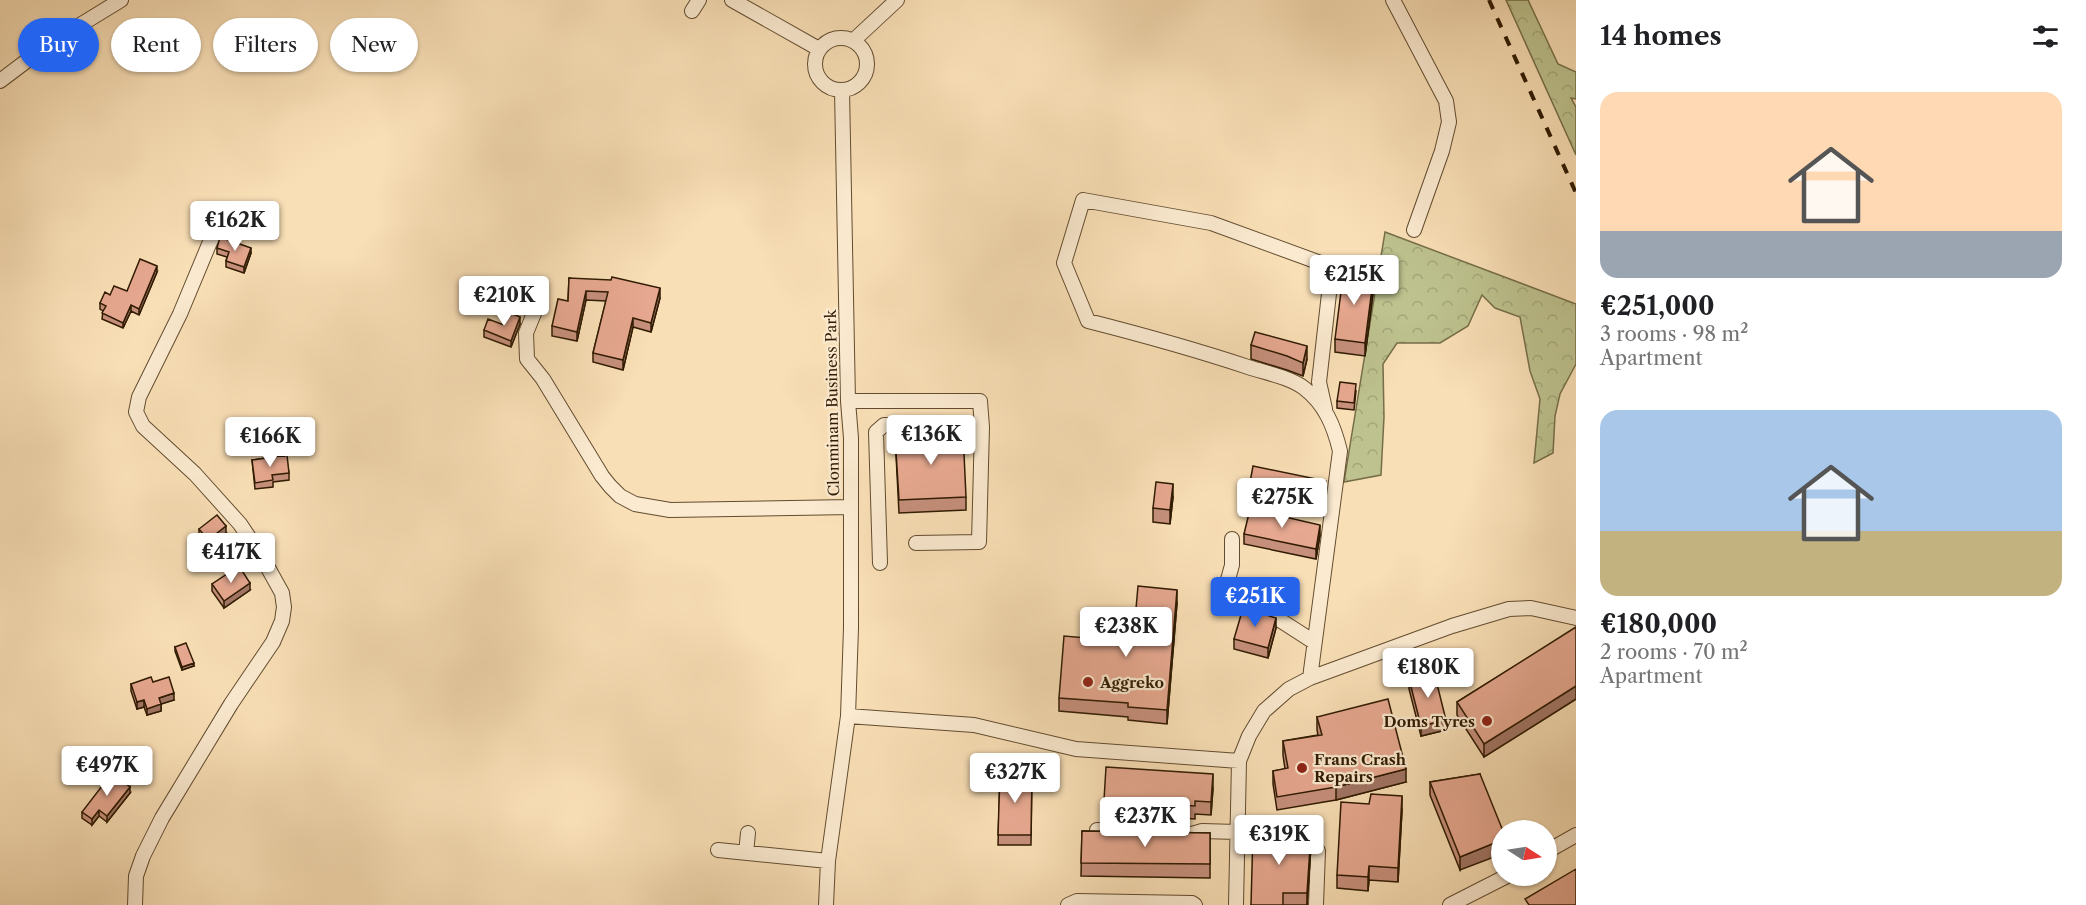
<!DOCTYPE html>
<meta charset="utf-8">
<style>
:root{--surface:#fff;--page:#f2f2f2;--text:#202124;--muted:#757577;--accent:#2563eb}
body{margin:0;font-family:"Libre Caslon Text",serif;background:var(--page);color:var(--text);height:100vh;display:flex;flex-direction:column;font-size:22px;white-space:nowrap}
*{box-sizing:border-box;margin:0}
p{font-size:20px;color:var(--muted)}
.icon{flex:none;width:33px;height:33px;fill:none;stroke:currentColor;stroke-width:2;stroke-linecap:round;stroke-linejoin:round}
.map{position:relative;flex:1;overflow:hidden}
.drawer{display:flex;flex-direction:column;background:var(--surface);width:510px}
.drawer>*{flex:none}
.guide{position:absolute;left:18px;top:18px;width:570px;height:54px;display:flex;gap:12px}
.needle{width:39px;rotate:102deg}
.fabs{position:absolute;left:1491px;top:820px;display:grid;gap:12px}
.fabs a{display:grid;place-items:center;width:66px;height:66px;border-radius:50%;background:var(--surface);box-shadow:0 2px 4px #0004;font-size:30px}
.price{position:absolute;translate:-50% -51px;padding:0 14px;border-radius:6px;background:#fff;color:#222;font-size:20px;line-height:39px;filter:drop-shadow(0 2px 3px #0008)}
.price::after{content:'';position:absolute;left:50%;top:36px;width:18px;height:14px;margin-left:-9px;background:inherit;clip-path:polygon(0 0,100% 0,50% 100%)}
.price.on{background:var(--accent);color:#fff}
ul{padding:0;list-style:none}
li{display:grid;align-content:center;gap:12px;height:318px;padding:0 24px}
li span{display:grid;place-items:center;height:186px;border-radius:18px;color:#555}
li>.icon{margin-inline-start:auto}
span .icon{width:108px;height:108px;fill:#fffc;stroke-width:1}
li b{font-size:26px}
h2{display:flex;justify-content:space-between;align-items:center;height:72px;padding:0 24px;font-size:26px}
.tag{padding:0 21px;border-radius:27px;background:var(--surface);box-shadow:0 2px 4px #0004;font-size:21px;line-height:54px}
.tag.on{background:var(--accent);color:#fff}
main{display:flex;flex:1;min-height:0}
.map>svg:first-child{display:block}
.forest{fill:url(#forest-crowns);stroke:#766e48;stroke-width:1.5}
.lines{fill:none;stroke-linecap:round;stroke-linejoin:round}
.minor-casing{stroke:#624c2f;stroke-width:16}
.minor{stroke:#fbead0;stroke-width:14}
.rail{stroke:#301b02;stroke-width:4;stroke-dasharray:10 10;stroke-linecap:butt}
.wall{fill:#c6907c;stroke:#301b02;stroke-width:1.5}
.shaded-wall{fill:#a17665;stroke:#301b02;stroke-width:1.5}
.building{fill:#e6a890;stroke:#301b02;stroke-width:1.5}
.poi-dot{fill:#8f2418;stroke:#fbead0;stroke-width:2}
.labels{text-anchor:middle;dominant-baseline:central;stroke-width:4.5;stroke-linejoin:round;paint-order:stroke}
.street-label{font-size:15px;fill:#301b02;stroke:#fbead0}
.poi-label{font-size:15px;font-weight:bold;fill:#301b02;stroke:#fbead0;text-anchor:start}
</style>
<main>
<div class="map">
<svg width="1576" height="905" viewBox="0 0 1576 905">
<defs>
<pattern id="forest-crowns" width="20" height="18" patternUnits="userSpaceOnUse" patternTransform="scale(1.5)"><rect width="20" height="18" fill="#bdc28e"/><path d="M2 6a3 3 0 1 1 6 0M12 15a3 3 0 1 1 6 0" fill="none" stroke="#a3a679"/></pattern>
</defs>
<rect width="100%" height="100%" fill="#f9dfb6"/>
<filter id="stains"><feTurbulence type="fractalNoise" baseFrequency=".00333" numOctaves="4"/><feColorMatrix values="0 0 0 0 .2 0 0 0 0 .09 0 0 0 0 .02 0 0 0 .5 -.17"/></filter>
<radialGradient id="worn" r=".72"><stop offset=".6" stop-color="#630" stop-opacity="0"/><stop offset="1" stop-color="#630" stop-opacity=".3"/></radialGradient>
<path class="forest" d="M1506,0h22l30,64 18,8v27l-5,-1 5,9v48z
M1385,232l191,72v60l-16,30 -5,22 -2,37 -19,10 6,-64 -10,-28 -10,-54 -25,-9 -13,-13 -14,31 -28,17h-43l-14,21 1,53 -3,58 -37,7z"/>
<g class="lines">
<defs>
<path id="minor" d="M732,0l87,49
M1393,0l53,101 3,21 -7,29 -28,79
M692,11l7,-11
M815 64a26 26 0 1 1 52 0a26 26 0 1 1-52 0Z
M854,40l43,-40
M0,81l49,-37 72,-44
M537,306l-11,27 1,26 16,20 59,97 8,10 10,10 15,8 35,6 181,-3
M848,401h132l2,26 -3,115 -63,1
M1232,539v26l-9,33 46,15 45,29
M880,563l-4,-131 8,-7h49
M1310,678l30,-227c-6,-25 -15,-47 -36,-63 -15,-11 -38,-15 -56,-21 -54,-18 -105,-32 -160,-46l-24,-58 19,-63 128,23 115,42 5,11 -12,106 6,27
M848,716l126,9 102,24 163,12
M1097,830l95,4 10,-3 35,1
M718,850l110,11
M1546,852l30,-17
M746,853l2,-20
M135,905l1,-29 7,-20 19,-38 69,-114 42,-62 9,-21 2,-14 -2,-14 -20,-36 -22,-33 -45,-50 -52,-48 -7,-14 3,-15 41,-83 30,-72 13,-20 11,-8
M826,905l2,-44 20,-145 3,-88v-190l-3,-37 -6,-311
M1068,905l9,-4 115,2 3,2
M1236,905l3,-144 10,-25 15,-25 25,-22 21,-11 142,-52 57,-17 22,-1 45,10
M1316,905l2,-54
M1450,905l57,-29"/>
</defs>
<use href="#minor" class="minor-casing"/>
<use href="#minor" class="minor"/>
<path class="rail" d="M1489,0l87,193"/>
</g>
<path class="wall" d="M217,248l34,5 -7,20 -18,-6v-6l1,-4 -10,-3z
M157,272l-18,43 -8,-4 -8,17 -21,-9 1,-8 -3,-2v-6l10,-8 17,-4z
M569,278l91,20 -9,34 -18,-5 -10,43 -30,-8v-9l13,-52 -20,-1 -9,41 -25,-5v-10l16,-25z
M1374,286l-9,70 -30,-4v-13z
M520,324l-9,23 -27,-10v-7z
M1251,345l56,14 -4,17 -16,-6 -36,-11z
M1356,391l-2,19 -17,-2v-7z
M289,435l-3,20 3,18v7l-16,2v5l-18,2 -3,-29 27,-4 -23,-11v-3z
M895,435l71,62v13l-67,3z
M1249,488l77,3 -3,23 -74,-16z
M1173,497l-3,27 -17,-2v-14z
M199,529l27,4 -18,14 -9,-11z
M1244,534l76,1 -4,24 -72,-15z
M212,584l38,6 -26,18 -12,-17z
M1177,603l-10,121 -39,-4v-3l-69,-6v-13l74,-56z
M1276,628l-8,30 -34,-9v-10z
M1576,628v71l-92,58 -27,-42v-13z
M175,647l19,19 -12,4 -7,-19z
M1409,679l37,51 -25,6 -12,-47z
M153,682l21,18 -13,4v7l-14,4 -3,-8 -7,2 -6,-18v-7z
M1317,717l89,65 -70,18 -59,10 -4,-26v-13l12,-2 -2,-14v-14l35,-6 -1,-5z
M1000,773l32,1 -1,71h-33z
M1480,774l-20,96 -30,-75v-13z
M1213,788l-2,27 -16,-1v5l-91,-6v-13z
M130,793l-23,29 -8,-6 -7,9 -10,-7v-6z
M1402,810l-4,72 -29,-2 -1,11 -31,-3v-13z
M1082,831l128,2v45l-129,-2z
M1311,846l-4,59h-56z"/>
<path class="shaded-wall" d="M251,248v5l-7,20v-6z
M157,266v6l-18,43v-6z
M1374,273v13l-9,70v-13z
M660,288v10l-9,34v-9z
M586,291v9l-9,41v-9z
M131,305v6l-8,17v-5z
M520,317v7l-9,23v-6z
M633,318v9l-10,43v-10z
M1307,346v13l-4,17v-13z
M1326,481v10l-3,23v-10z
M1173,484v13l-3,27v-14z
M1320,525v10l-4,24v-10z
M226,526v7l-18,14v-7z
M250,583v7l-26,18v-7z
M1177,590v13l-10,121v-14z
M1276,618v10l-8,30v-10z
M194,663v3l-12,4v-3z
M1576,686v13l-92,58v-13z
M174,693v7l-13,4v7l-14,4v-6l12,-11z
M144,700v7l-7,2v-7z
M1446,720v10l-25,6v-10z
M1406,769v13l-70,18v-13z
M1213,774v14l-2,27v-13z
M130,787v6l-23,29v-6z
M1402,796v14l-4,72v-14z
M99,810v6l-7,9v-6z
M1311,833v13l-4,59v-12z
M1502,840v14l-42,16v-13z
M1369,866v14l-1,11v-14z"/>
<path class="building" d="M220,237l31,11 -7,19 -18,-6 3,-9 -12,-4z
M140,259l17,7 -18,43 -8,-4 -8,18 -21,-10 4,-7 -6,-3 5,-11 5,3 4,-9 13,5z
M1344,268l30,5 -9,70 -30,-4z
M612,277l48,11 -9,35 -18,-5 -10,42 -30,-7 15,-61 -22,-1 -9,41 -25,-6 6,-27 10,2 1,-23 42,2z
M508,312l12,5 -9,24 -27,-11 4,-11 16,6z
M1255,332l52,14 -4,17 -16,-7 -36,-11z
M1340,382l16,2 -2,19 -17,-2z
M264,427l25,4 -4,25 -29,-14z
M963,432l3,65 -67,3 -4,-65z
M287,455l2,18 -17,2 1,5 -18,3 -3,-23z
M1253,466l73,15 -3,23 -74,-16z
M1156,482l17,2 -3,26 -17,-2z
M1250,509l70,16 -4,24 -72,-15z
M217,515l9,11 -18,14 -9,-11z
M239,566l11,17 -26,18 -12,-17z
M1138,586l39,4 -10,120 -39,-3v-4l-69,-5 5,-62 69,6z
M1243,608l33,10 -8,30 -34,-9z
M1576,627v59l-92,58 -27,-42z
M186,643l8,20 -12,4 -7,-20z
M1434,672l12,48 -25,6 -12,-47z
M151,677l2,5 16,-5 5,16 -15,5 2,6 -14,5 -3,-9 -7,2 -6,-18z
M1388,699l18,70 -70,18 -59,10 -4,-26 15,-3 -5,-27 39,-6 -5,-18z
M1106,767l107,7 -2,28 -16,-1v5l-91,-6z
M112,773l18,14 -23,29 -8,-6 -7,9 -10,-7z
M1000,773l32,1 -1,61h-33z
M1480,774l23,57h-1v9l-42,17 -30,-75z
M1371,794l31,2 -4,72 -29,-2 -1,11 -31,-2 4,-73 28,2z
M1082,831l128,2v31l-129,-1z
M1253,831l58,2 -4,60h-24v12h-32z
M1576,869v36h-47l-4,-6z"/>
<g class="poi-dot">
<circle cx="1088" cy="682" r="6"/>
<circle cx="1487" cy="721" r="6"/>
<circle cx="1302" cy="768" r="6"/>
</g>
<g class="labels">
<g class="street-label">
<text transform="translate(832 403) rotate(-91)">Clonminam Business Park</text>
</g>
<g class="poi-label">
<text x="1100" y="682">Aggreko</text>
<text x="1475" y="721" text-anchor="end">Doms Tyres</text>
<text x="1314" y="759">Frans Crash<tspan x="1314" dy="17">Repairs</tspan></text>
</g>
</g>
<rect width="100%" height="100%" filter="url(#stains)"/>
<rect width="100%" height="100%" fill="url(#worn)"/>
</svg>
<div class="fabs">
<a><svg class="needle" viewBox="-14 -14 28 28"><path d="M0-13l5 13h-10z" fill="#e53935"/><path d="M0 13l5-13h-10z" fill="#757577"/></svg></a>
</div>
<b class="price" style="left:235px;top:252px">€162K</b>
<b class="price" style="left:1354px;top:306px">€215K</b>
<b class="price" style="left:504px;top:327px">€210K</b>
<b class="price" style="left:931px;top:466px">€136K</b>
<b class="price" style="left:270px;top:468px">€166K</b>
<b class="price" style="left:1282px;top:529px">€275K</b>
<b class="price" style="left:231px;top:584px">€417K</b>
<b class="price on" style="left:1255px;top:628px">€251K</b>
<b class="price" style="left:1126px;top:658px">€238K</b>
<b class="price" style="left:1428px;top:699px">€180K</b>
<b class="price" style="left:107px;top:797px">€497K</b>
<b class="price" style="left:1015px;top:804px">€327K</b>
<b class="price" style="left:1145px;top:848px">€237K</b>
<b class="price" style="left:1279px;top:866px">€319K</b>
<div class="guide">
<a class="tag on">Buy</a>
<a class="tag">Rent</a>
<a class="tag">Filters</a>
<a class="tag">New</a>
</div>
</div>
<section class="drawer">
<h2>14 homes<svg class="icon" aria-label="filters" viewBox="0 0 24 24"><path d="M4 7h16M4 17h16"/><circle cx="9" cy="7" r="2"/><circle cx="15" cy="17" r="2"/></svg></h2>
<ul>
<li><span style="background:linear-gradient(#ffd9b3 75%,#9aa5b1 0)"><svg class="icon" aria-label="home" viewBox="0 0 24 24"><path d="M3 11l9-7 9 7M6 9v11h12V9"/></svg></span><div><b>€251,000</b><p>3 rooms · 98 m²</p><p>Apartment</p></div></li>
<li><span style="background:linear-gradient(#a9c7e8 65%,#c2b280 0)"><svg class="icon" aria-label="home" viewBox="0 0 24 24"><path d="M3 11l9-7 9 7M6 9v11h12V9"/></svg></span><div><b>€180,000</b><p>2 rooms · 70 m²</p><p>Apartment</p></div></li>
</ul>
</section>
</main>
